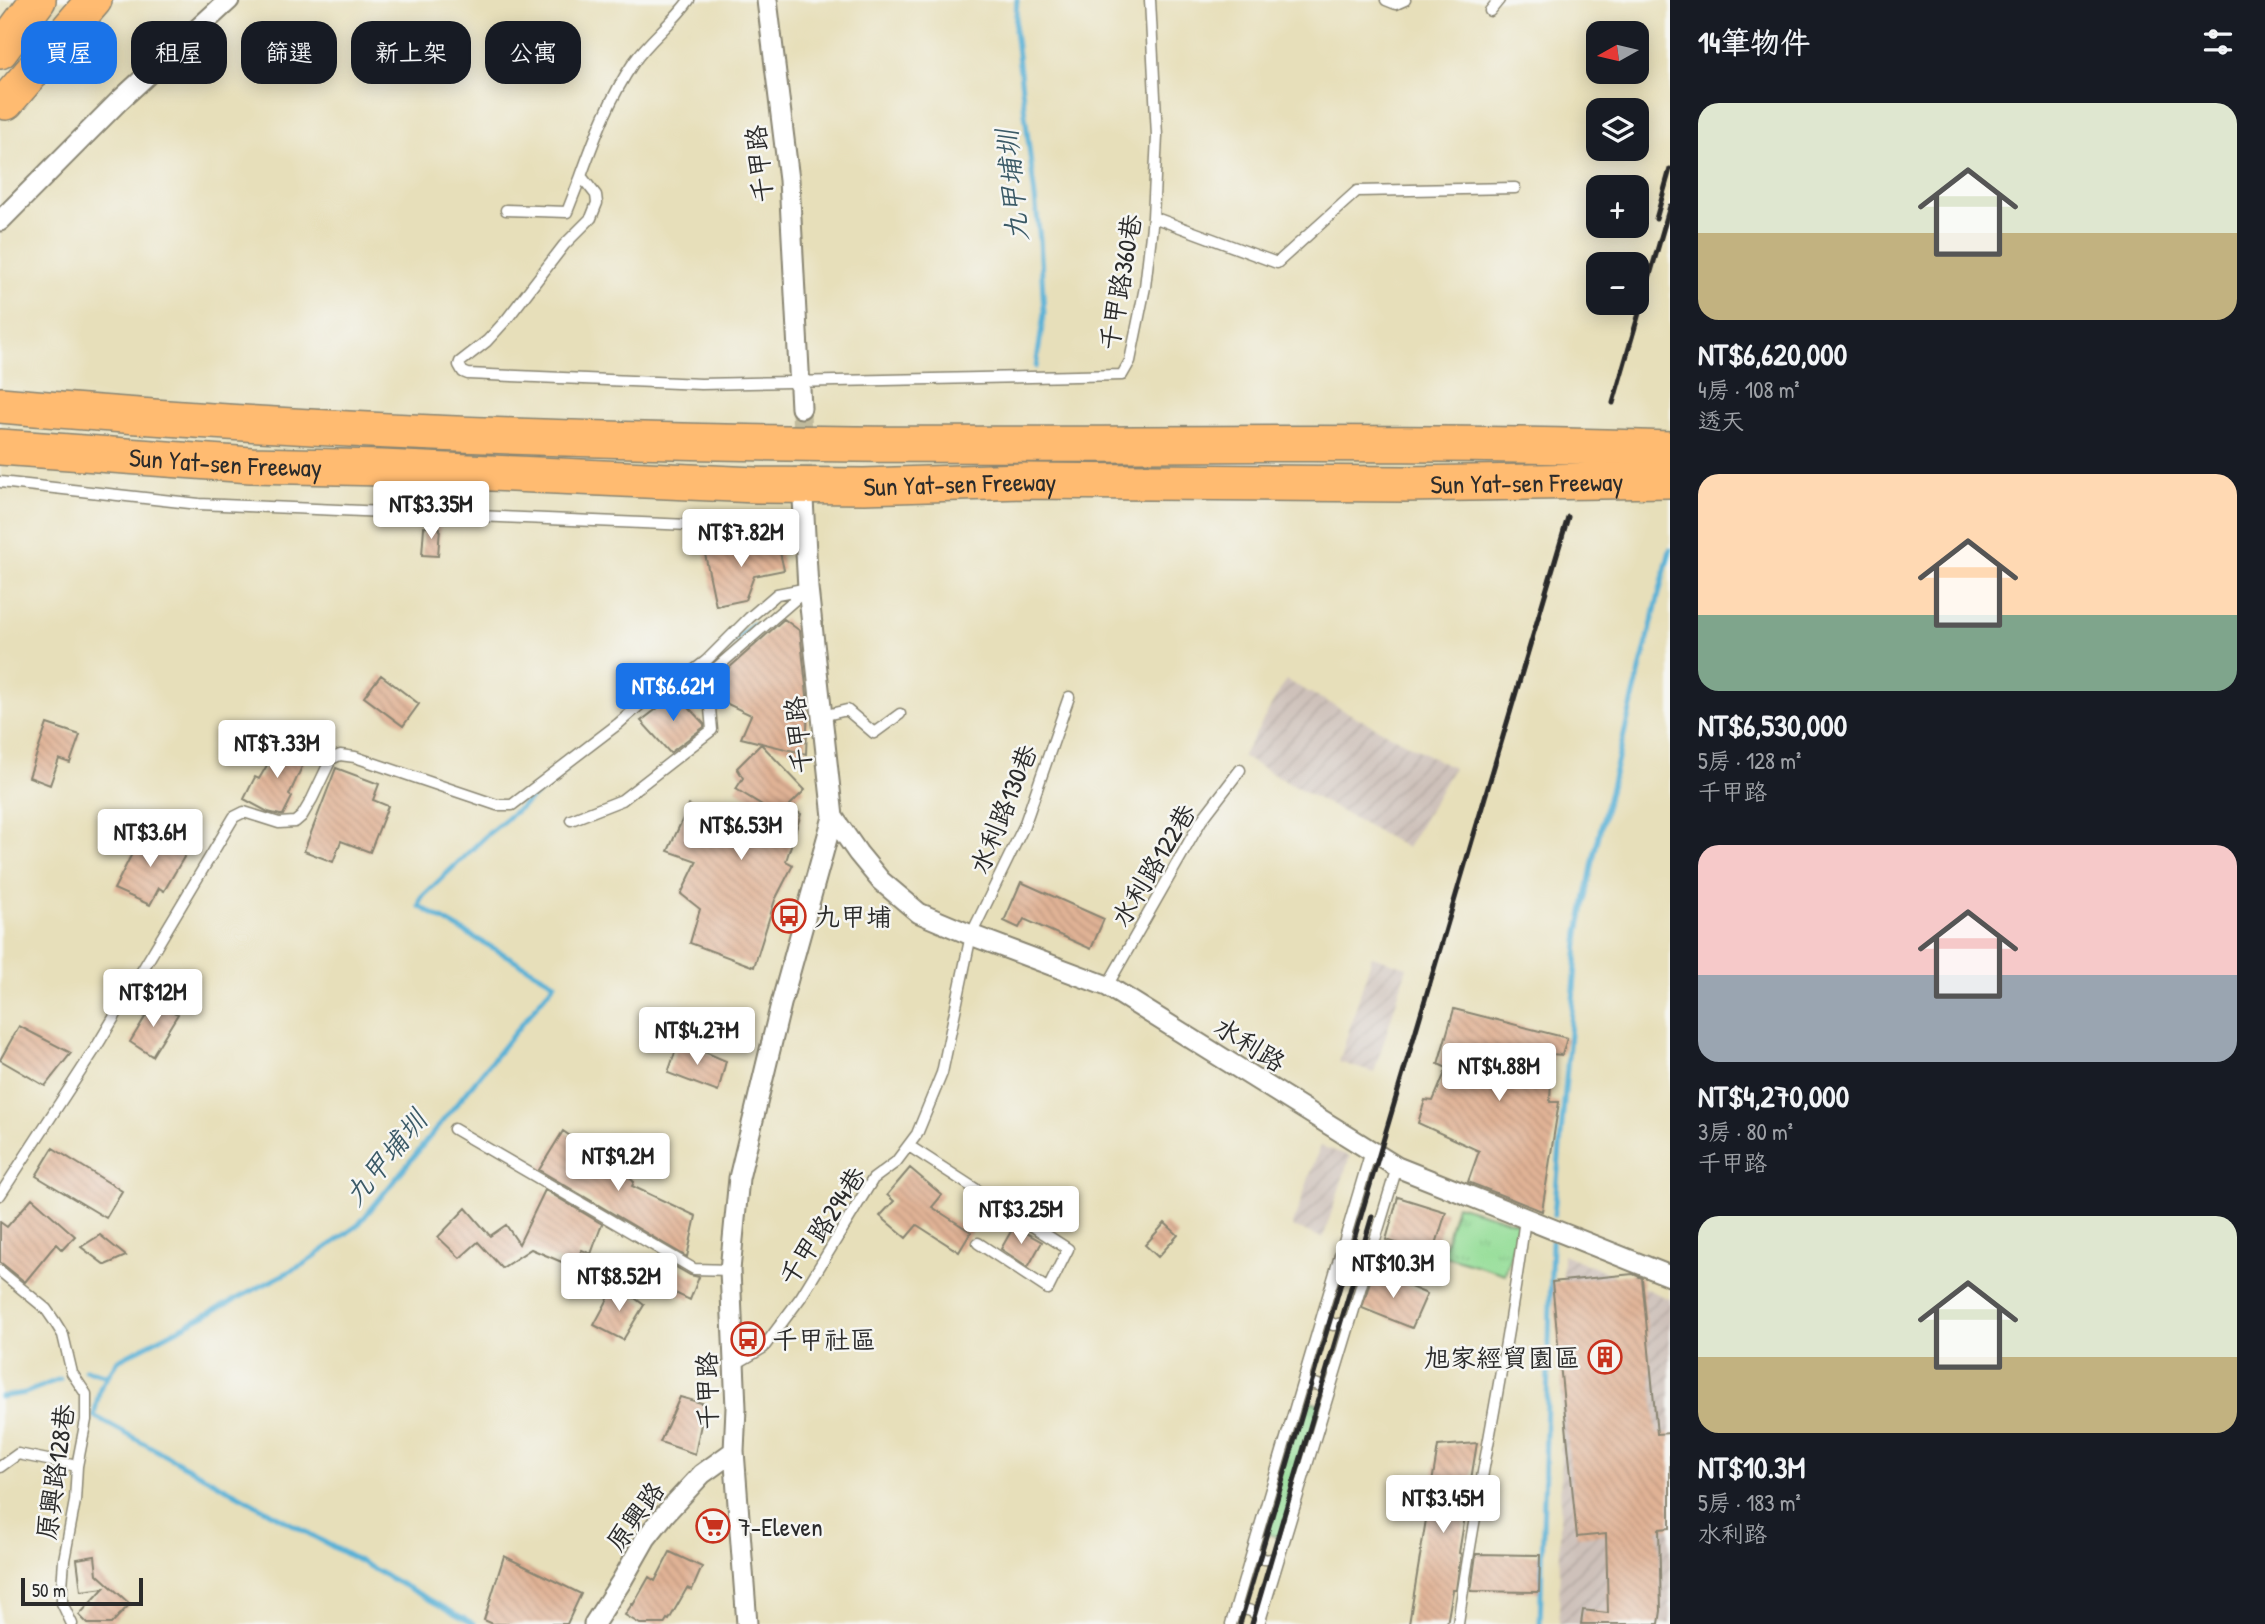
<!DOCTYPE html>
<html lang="zh-TW">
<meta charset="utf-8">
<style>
:root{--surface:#171b24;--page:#242831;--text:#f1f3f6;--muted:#9ea1a6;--accent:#1a73e8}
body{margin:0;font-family:"Patrick Hand","LXGW WenKai TC",sans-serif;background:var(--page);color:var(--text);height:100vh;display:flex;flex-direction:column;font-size:26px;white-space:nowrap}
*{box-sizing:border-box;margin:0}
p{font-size:23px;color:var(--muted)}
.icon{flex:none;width:38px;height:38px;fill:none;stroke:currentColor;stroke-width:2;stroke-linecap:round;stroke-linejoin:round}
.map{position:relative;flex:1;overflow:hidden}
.drawer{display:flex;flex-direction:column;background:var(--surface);width:595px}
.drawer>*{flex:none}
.top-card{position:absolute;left:21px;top:21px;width:665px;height:63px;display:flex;gap:14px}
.needle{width:46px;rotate:262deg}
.fabs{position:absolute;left:1586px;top:21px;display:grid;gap:14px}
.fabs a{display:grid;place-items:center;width:63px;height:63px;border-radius:14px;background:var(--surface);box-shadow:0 4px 18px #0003;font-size:35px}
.scale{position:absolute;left:21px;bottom:18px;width:122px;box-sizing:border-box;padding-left:7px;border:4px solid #2b2b2b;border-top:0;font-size:19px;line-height:24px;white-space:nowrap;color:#2b2b2b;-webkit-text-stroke:5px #f6f6f2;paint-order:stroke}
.price{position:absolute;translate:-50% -60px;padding:0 16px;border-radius:7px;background:#fff;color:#222;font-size:23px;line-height:46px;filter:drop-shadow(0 2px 4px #0008)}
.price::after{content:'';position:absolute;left:50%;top:42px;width:21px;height:16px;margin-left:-10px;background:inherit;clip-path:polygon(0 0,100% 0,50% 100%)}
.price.on{background:var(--accent);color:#fff}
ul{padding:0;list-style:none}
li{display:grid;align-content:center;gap:14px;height:371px;padding:0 28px}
li span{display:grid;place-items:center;height:217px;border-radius:21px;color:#555}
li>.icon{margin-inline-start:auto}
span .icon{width:126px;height:126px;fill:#fffc;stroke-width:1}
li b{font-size:30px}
h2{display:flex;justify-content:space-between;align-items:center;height:84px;padding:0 28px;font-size:30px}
.pill{padding:0 24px;border-radius:21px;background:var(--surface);box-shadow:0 4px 18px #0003;font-size:24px;line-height:63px}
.pill.on{background:var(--accent);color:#fff}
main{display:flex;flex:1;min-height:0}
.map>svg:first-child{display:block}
.industrial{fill:url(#industrial-furrows)}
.park{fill:url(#park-tufts);stroke:#608462;stroke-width:2}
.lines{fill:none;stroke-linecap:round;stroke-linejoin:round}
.stream{stroke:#59b1d6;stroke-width:5}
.building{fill:url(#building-back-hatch)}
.street-tunnel{stroke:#c1bb9d;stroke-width:19;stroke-dasharray:19 10;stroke-linecap:butt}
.lane-casing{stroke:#898572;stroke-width:13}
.street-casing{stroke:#898572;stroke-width:23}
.highway-casing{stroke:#898572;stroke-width:38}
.lane{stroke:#fff;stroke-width:10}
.street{stroke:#fff;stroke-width:19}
.highway{stroke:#ffbb71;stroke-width:35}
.rail{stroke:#2b2b2b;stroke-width:5}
.labels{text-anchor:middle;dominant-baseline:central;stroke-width:5;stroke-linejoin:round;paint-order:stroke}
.street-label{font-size:26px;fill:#2b2b2b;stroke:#f6f6f2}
.poi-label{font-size:26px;fill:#2b2b2b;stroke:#f6f6f2;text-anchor:start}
.water-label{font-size:28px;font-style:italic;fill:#3b5a67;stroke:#f6f6f2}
</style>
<main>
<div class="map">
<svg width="1670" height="1624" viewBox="0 0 1670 1624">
<defs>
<pattern id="industrial-furrows" width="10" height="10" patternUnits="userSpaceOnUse" patternTransform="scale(1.75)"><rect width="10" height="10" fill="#cec1ba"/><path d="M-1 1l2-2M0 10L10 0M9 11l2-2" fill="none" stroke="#b1a6a0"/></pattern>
<pattern id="park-tufts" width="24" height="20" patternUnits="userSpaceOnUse" patternTransform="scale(1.75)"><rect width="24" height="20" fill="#96de99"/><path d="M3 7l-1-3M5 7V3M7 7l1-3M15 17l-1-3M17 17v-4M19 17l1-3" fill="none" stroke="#81bf84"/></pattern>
<pattern id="building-back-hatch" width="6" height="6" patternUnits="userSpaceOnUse" patternTransform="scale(1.75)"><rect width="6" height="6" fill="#e0b295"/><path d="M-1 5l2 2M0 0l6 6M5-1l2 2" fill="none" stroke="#c09981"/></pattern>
</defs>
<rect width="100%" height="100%" fill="#f6f6f2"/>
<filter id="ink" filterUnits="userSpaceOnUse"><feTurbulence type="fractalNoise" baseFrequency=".0143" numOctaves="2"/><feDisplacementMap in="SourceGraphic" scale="14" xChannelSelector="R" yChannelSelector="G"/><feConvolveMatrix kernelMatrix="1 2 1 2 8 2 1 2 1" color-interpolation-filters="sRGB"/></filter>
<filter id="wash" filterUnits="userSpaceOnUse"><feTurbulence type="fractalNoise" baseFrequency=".00686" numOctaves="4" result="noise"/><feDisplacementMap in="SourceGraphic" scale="28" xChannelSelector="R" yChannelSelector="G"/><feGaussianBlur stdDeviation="1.57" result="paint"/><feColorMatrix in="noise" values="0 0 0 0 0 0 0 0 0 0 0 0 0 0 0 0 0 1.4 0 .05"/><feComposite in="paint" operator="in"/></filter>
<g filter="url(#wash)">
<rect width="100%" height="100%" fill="#e7dfba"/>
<path class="industrial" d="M1286,680l167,88 -46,80 -165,-91z
M1372,956l35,11 -33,106 -35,-11z
M1320,1146l30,10 -27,82 -31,-11z
M1563,1254l107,45v325h-111z"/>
<path class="park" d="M1456,1205l63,18 -14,51 -63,-19z
M1302,1399l19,6 -40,133 -19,-6z"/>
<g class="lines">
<path class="stream" d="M1017,0l-2,30 25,210 4,74 -8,53
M719,655l34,-31
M1554,1215l25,-283 16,-81 75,-301
M85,1370l23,6
M0,1397l25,-4 35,-14
M474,1624l-380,-208 6,-28 18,-28 186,-96 54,-39 197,-242 -136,-77 2,-8 69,-66 76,-62
M1540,1624l12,-382"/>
</g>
<g id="blocks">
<path class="building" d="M424,527l16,1 -2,28 -16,-1z
M777,539l7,31 -30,6 -9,24 -29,6 -11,-52z
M784,619l16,12 8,73 -2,50 -65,-16 10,-23 -34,-16 3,-23z
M381,675l38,29 -16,22 -39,-29z
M676,694l28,30v3l-34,26 -29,-32z
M47,724l33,11 -10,28 -11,-4 -9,26 -21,-8z
M281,741l26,15 -18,39 3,2 -9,18h-3l-12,-3 -24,-13 11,-22 4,2z
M761,744l44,46 -17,17 13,7 -15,47 7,4 -18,35 -21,67 -64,-24 10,-34 -19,-15 16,-33 -29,-10 21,-46 37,19 -1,2 23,14 14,-35 -26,-16 7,-11 -6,-10z
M336,768l43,16 -6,16 15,6 -18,46 -29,-11 -8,21 -29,-11z
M143,832l44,20 -23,39 -5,-3 -9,17 -36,-16z
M1021,882l83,37 -13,30 -67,-30 -5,9 -15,-7z
M153,1004l25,10 -26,42 -22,-14z
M1454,1009l113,29 -5,17 -10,-1 -2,48h9l-17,109 -74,-29 11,-31 -61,-28 7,-23 8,1 14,-33 -9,-4z
M19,1026l52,27 -26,33 -45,-26z
M679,1041l47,20 -8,31 -50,-19z
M563,1131l39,27 2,-3 30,27 -2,4 64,30 -9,41 -148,-87z
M53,1148l69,43 -16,27 -70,-42z
M910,1168l32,27 -10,12 39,25 -12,20 -42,-27 -11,13 -26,-22 14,-15 -7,-6z
M545,1190l57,34 -11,30 -9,-4 -4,6 22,16 -3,5 -66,-28 -29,19 -24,-26 -18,16 -22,-21 28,-29 24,28 16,-11 13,19z
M1398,1197l48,15 -13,42 -47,-14z
M32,1198l43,38 -13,14 -6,-6 -31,38 -25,-20v-40l7,5z
M1165,1223l13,12 -20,22 -13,-12z
M1014,1226l28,16 -14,25 -27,-18z
M100,1235l26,21 -21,9 -24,-18z
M662,1259l28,16 9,2 -9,23 -37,-17z
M1373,1271l54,23 -15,34 -50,-20z
M1633,1274l9,4 15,156 13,-1v95l-11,1 2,82 -2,13h-78l2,-14 25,3 -2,-79 -29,3 -25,-255z
M616,1284l28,21 -21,35 -29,-15z
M680,1397l25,7 -10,50 -35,-12z
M1477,1443l-18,110 2,1 -5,36h-3l-6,34h-38l29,-178z
M670,1552l32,15 -10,23 -5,-2 -18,32 -2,-1 -3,5h-24l-15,-9 7,-11 1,1 16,-28 6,4z
M1476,1554l64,1 -1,37 -68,-1z
M95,1556l2,18 33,30 -19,20h-23l-9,-9 25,-27 -23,3 -4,-32z
M504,1556l77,38 -14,30h-74l-9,-4z"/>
</g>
</g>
<g filter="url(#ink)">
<use href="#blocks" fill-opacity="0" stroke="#898572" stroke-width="2"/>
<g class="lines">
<path class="street-tunnel" d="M801,408l2,83"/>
<defs>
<path id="lane" d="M689,0c-16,23 -39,39 -55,62 -24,35 -39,75 -53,114l15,19 1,8 -6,15 -27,27 -57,74 -20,22 -27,21 -1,3 4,7 5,2 233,10 421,-9 8,-14 15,-74 8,-70 4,-81 -7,-136
M1386,0l10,4 9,-4
M1490,11l9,-11
M506,210l61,2 14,-36
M1153,217l124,46 80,-72 158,-3
M0,482l199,22 606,26
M822,716l25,-6 27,23 26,-19
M571,820l51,-20 90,-70 -5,-54 100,-87
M1107,986l94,-165 39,-51
M454,1129l240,140 36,1
M909,1146l159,103 -20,40 -70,-46
M0,1195l97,-149 137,-229 10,-5 35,11 16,-1 7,-6 10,-17 19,-40 9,-4 15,2 142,48h15l106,-81 40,-35 35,-18 13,-10 43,-43 28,-24 31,-6
M0,1271l46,38 9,13 8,13 9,38 14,21v26l-9,46 -2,35 -11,59 -2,27v16l10,21
M1323,1315l10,10 16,-3
M734,1365l29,-17 38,-51 72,-118 23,-17 21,-28 25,-61 29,-138 53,-109 45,-129
M1302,1387c11,-6 20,-3 26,7
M0,1467l18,-13 59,12
M1253,1550c6,11 15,11 26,7
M1234,1614c11,-8 21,-4 26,7
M1231,1624l140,-473
M1259,1624l138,-457
M1458,1624c19,-136 50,-270 67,-406"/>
<path id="street" d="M767,0l22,180 12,228
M0,221l119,-120 110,-101
M833,817l25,36 23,28 38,32 52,22 136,51 290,181 273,109
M594,1624l27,-42 25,-44 19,-24 37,-40 32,-23
M747,1624l-13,-173 2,-43 -6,-138 9,-92 42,-174 52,-187 -25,-229 -5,-89"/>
<g id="highway">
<path d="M0,51l38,-51"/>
<path d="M6,102l88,-102"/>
<path d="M0,405c285,25 570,36 855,39 272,2 544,-5 815,5"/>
<path id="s1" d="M0,447l251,18 131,3 374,17 108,1 159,-5 382,3 265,-4"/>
</g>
</defs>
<use href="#lane" class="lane-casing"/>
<use href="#street" class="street-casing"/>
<use href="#highway" class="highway-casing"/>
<use href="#lane" class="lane"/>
<use href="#street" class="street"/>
<use href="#highway" class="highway"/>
<path class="rail" d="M1656,219l14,-50
M1613,403l57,-197
M1240,1624l328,-1107
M1252,1624l120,-408"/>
</g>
</g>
<defs>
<symbol id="bus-ring" viewBox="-11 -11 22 22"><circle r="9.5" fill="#f6f6f2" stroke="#c8321e" stroke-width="1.5"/><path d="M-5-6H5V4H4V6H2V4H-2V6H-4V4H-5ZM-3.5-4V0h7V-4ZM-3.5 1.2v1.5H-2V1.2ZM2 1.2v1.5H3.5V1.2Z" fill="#c8321e"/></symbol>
<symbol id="building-ring" viewBox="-11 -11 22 22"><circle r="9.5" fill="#f6f6f2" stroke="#c8321e" stroke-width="1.5"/><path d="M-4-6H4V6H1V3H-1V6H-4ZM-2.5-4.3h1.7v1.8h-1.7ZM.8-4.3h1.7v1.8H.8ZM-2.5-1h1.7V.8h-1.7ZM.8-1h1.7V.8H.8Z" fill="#c8321e"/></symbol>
<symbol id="supermarket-ring" viewBox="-11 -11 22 22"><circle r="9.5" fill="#f6f6f2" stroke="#c8321e" stroke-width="1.5"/><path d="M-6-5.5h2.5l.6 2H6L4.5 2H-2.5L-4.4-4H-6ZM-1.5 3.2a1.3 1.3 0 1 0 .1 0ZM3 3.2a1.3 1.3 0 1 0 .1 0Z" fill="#c8321e"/></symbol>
</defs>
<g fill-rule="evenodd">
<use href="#bus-ring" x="770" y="897" width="38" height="38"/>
<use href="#bus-ring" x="729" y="1320" width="38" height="38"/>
<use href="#building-ring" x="1586" y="1338" width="38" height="38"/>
<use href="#supermarket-ring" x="694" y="1507" width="38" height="38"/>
</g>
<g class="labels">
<g class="street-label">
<text transform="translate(759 164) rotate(-96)">千甲路</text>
<text transform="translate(1120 282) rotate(-80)">千甲路360巷</text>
<text stroke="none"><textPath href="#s1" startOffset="226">Sun Yat-sen Freeway</textPath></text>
<text stroke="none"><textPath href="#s1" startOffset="1528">Sun Yat-sen Freeway</textPath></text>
<text stroke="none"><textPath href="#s1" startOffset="961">Sun Yat-sen Freeway</textPath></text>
<text transform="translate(798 735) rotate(-96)">千甲路</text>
<text transform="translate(1003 809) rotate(-68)">水利路130巷</text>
<text transform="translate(1153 865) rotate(-59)">水利路122巷</text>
<text transform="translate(1250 1044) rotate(32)">水利路</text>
<text transform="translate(822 1226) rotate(-57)">千甲路294巷</text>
<text transform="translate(707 1391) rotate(-91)">千甲路</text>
<text transform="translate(55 1472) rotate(-82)">原興路128巷</text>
<text transform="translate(635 1516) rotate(-54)">原興路</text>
</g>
<g class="poi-label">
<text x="814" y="916">九甲埔</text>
<text x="772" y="1339">千甲社區</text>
<text x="1580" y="1357" text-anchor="end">旭家經貿園區</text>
<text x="738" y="1526">7-Eleven</text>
</g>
<g class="water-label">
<text transform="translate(1012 186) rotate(-96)">九甲埔圳</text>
<text transform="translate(385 1158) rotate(-51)">九甲埔圳</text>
</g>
</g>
</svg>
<div class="fabs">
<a><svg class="needle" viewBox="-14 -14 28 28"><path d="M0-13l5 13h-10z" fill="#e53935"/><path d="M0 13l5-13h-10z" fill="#9ea1a6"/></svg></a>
<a><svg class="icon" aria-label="layers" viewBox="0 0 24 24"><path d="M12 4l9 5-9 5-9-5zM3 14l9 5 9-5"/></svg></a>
<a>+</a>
<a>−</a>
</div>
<div class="scale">50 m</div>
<b class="price" style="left:431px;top:541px">NT$3.35M</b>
<b class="price" style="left:741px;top:569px">NT$7.82M</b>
<b class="price on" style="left:673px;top:723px">NT$6.62M</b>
<b class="price" style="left:277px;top:780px">NT$7.33M</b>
<b class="price" style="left:741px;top:862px">NT$6.53M</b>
<b class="price" style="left:150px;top:869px">NT$3.6M</b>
<b class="price" style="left:153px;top:1029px">NT$12M</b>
<b class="price" style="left:697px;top:1067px">NT$4.27M</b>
<b class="price" style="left:1499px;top:1103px">NT$4.88M</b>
<b class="price" style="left:618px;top:1193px">NT$9.2M</b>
<b class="price" style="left:1021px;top:1246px">NT$3.25M</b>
<b class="price" style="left:1393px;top:1300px">NT$10.3M</b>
<b class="price" style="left:619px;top:1313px">NT$8.52M</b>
<b class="price" style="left:1443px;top:1535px">NT$3.45M</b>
<div class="top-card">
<a class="pill on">買屋</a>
<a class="pill">租屋</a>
<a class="pill">篩選</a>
<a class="pill">新上架</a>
<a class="pill">公寓</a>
</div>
</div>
<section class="drawer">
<h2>14筆物件<svg class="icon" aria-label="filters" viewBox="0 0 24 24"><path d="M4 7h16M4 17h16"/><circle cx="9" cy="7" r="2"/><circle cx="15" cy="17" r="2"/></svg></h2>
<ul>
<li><span style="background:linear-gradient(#dfe7d0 60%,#c2b280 0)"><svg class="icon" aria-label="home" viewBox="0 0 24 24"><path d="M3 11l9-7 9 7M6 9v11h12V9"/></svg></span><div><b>NT$6,620,000</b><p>4房 · 108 m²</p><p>透天</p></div></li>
<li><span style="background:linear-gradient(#ffd9b3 65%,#7fa58c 0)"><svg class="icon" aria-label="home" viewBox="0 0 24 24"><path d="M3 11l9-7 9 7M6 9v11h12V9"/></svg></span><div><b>NT$6,530,000</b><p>5房 · 128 m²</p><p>千甲路</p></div></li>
<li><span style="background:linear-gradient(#f6c9c9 60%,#9aa5b1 0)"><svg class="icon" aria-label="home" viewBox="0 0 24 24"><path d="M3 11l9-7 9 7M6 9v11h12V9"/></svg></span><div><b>NT$4,270,000</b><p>3房 · 80 m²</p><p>千甲路</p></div></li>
<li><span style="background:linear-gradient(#dfe7d0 65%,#c2b280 0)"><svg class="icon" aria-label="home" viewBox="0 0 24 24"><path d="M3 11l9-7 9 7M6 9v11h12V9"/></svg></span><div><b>NT$10.3M</b><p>5房 · 183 m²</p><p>水利路</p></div></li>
</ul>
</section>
</main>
